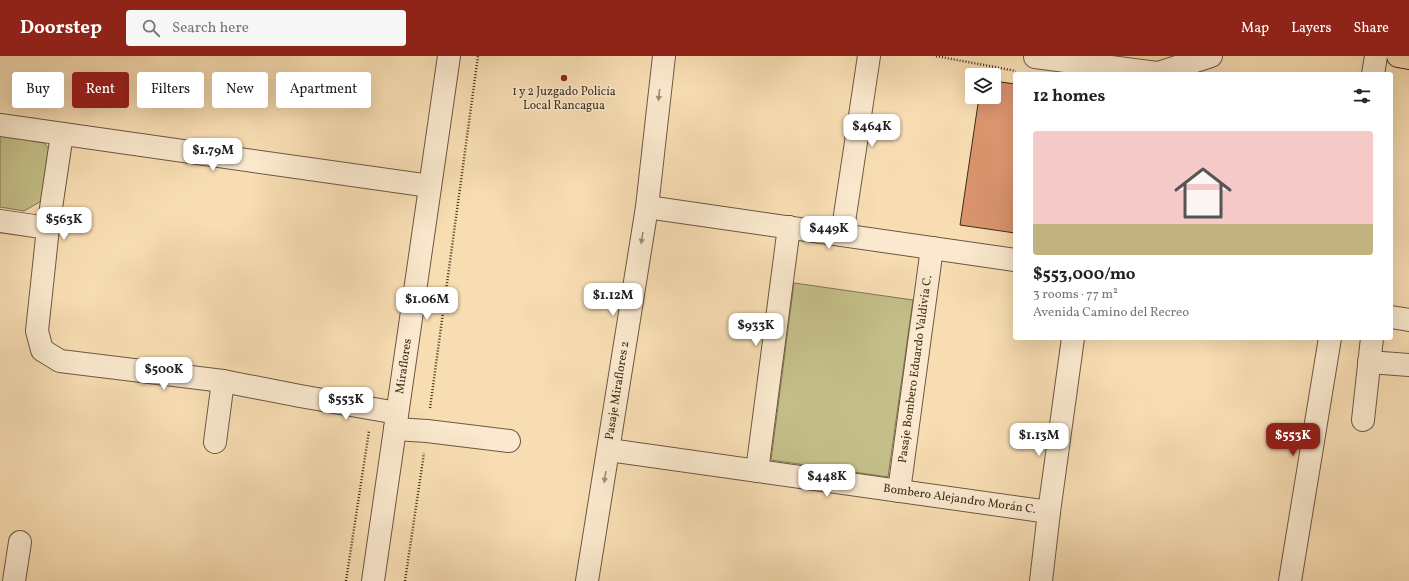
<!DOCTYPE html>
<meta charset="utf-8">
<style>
:root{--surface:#fff;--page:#f6f6f6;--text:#222;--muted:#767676;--accent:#8f2418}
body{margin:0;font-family:Vollkorn,serif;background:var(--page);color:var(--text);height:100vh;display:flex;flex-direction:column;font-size:15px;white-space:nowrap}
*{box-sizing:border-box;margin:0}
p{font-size:13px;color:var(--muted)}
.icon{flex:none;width:22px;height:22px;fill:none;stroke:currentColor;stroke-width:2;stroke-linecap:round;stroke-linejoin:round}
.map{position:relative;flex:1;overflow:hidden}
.side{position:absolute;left:1013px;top:16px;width:380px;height:268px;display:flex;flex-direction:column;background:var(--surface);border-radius:4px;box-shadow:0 4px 16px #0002}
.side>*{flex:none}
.hud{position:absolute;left:12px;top:16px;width:380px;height:36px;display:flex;gap:8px}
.tools{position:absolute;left:965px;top:12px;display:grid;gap:8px}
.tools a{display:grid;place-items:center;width:36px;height:36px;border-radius:4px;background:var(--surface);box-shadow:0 4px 16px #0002;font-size:20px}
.price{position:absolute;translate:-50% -34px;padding:0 9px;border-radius:8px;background:#fff;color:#222;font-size:13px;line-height:26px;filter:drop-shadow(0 1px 2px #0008)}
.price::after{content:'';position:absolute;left:50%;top:24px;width:12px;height:9px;margin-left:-6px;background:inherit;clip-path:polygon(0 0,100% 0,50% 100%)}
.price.active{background:var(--accent);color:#fff}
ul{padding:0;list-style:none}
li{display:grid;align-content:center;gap:8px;height:212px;padding:0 20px}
li span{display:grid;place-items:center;height:124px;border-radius:4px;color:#555}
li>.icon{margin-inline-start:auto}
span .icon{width:72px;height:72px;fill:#fffc;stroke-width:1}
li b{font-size:17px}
h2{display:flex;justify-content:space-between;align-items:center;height:48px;padding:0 20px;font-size:17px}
.chip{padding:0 14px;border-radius:4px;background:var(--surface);box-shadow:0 4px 16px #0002;font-size:14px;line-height:36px}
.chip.active{background:var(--accent);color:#fff}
header{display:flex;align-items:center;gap:24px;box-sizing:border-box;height:56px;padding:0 20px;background:var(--accent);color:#fff}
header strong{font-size:19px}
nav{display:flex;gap:22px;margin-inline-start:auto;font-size:14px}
.search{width:280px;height:36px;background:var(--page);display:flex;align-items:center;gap:10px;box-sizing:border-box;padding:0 14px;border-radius:4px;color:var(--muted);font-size:15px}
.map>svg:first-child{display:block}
.green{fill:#c4bf88;stroke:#817452}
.building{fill:#da946e;stroke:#3e2a1c}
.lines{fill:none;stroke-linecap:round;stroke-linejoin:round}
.minor-casing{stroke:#6c5742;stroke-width:24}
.major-casing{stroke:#3e2a1c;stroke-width:24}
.path{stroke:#3e2a1c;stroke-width:2.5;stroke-dasharray:1 2;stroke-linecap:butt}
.minor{stroke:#fae9ce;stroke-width:22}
.major{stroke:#f8ddb3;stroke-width:22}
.oneway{fill:#9c8a75}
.poi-dot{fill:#8f2418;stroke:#fae9ce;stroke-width:1.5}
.labels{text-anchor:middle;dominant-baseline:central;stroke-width:3;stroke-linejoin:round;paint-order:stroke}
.poi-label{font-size:12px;fill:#3e2a1c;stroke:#fae9ce}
.street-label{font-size:12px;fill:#3e2a1c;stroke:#fae9ce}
</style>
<header>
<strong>Doorstep</strong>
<div class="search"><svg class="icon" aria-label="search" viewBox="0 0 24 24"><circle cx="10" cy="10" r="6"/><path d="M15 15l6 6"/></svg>Search here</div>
<nav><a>Map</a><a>Layers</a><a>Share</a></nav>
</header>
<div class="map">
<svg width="1409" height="525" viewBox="0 0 1409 525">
<rect width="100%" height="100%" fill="#f8ddb3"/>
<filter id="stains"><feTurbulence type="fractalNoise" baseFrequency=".005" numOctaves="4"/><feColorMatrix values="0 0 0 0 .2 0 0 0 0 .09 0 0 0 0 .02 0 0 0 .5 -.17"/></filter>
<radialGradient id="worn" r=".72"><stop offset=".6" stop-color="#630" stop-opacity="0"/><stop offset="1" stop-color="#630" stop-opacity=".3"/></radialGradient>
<path class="green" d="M0,79l44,8 6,7 -7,50 -19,11 -24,-4z
M794,227l119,17 -25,177 -117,-17z"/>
<path class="building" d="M994,25l21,3v149l-55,-8 19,-128h15z"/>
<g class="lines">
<defs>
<g id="minor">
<path d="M1035,1l122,16"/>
<path d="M1155,18l56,-18"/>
<path d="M1373,18l3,-18"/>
<path d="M0,69l430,61"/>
<path d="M62,78l-14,94 -11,103 5,19 18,11 163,20 77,15 97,17"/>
<path d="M647,151l368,53"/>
<path d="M0,165l48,7"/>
<path d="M842,179l27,-179"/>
<path d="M1391,261l18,3"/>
<path d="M1369,306l40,3"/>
<path d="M1363,364l9,-82"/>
<path d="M395,373l32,2 82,10"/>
<path d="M215,386l8,-61"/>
<path id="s1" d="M609,394l440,62"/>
<path d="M757,415l32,-244"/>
<path id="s2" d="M899,435l33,-243"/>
<path d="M14,525l6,-39"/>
<path id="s3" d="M373,525l76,-525"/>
<path id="s4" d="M587,525l60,-374 17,-151"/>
<path d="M1041,525l8,-69 24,-174"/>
<path d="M1290,525l40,-243"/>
</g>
<path id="major" d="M1398,0l11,2"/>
</defs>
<use href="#minor" class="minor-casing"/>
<use href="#major" class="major-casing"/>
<path class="path" d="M936,0l80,15
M430,352l48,-352
M346,525l23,-150
M405,525l19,-128"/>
<use href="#minor" class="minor"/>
<use href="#major" class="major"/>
</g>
<defs><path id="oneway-solid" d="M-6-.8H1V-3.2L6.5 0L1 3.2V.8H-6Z"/></defs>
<g class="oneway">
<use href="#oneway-solid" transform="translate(659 39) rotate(96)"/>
<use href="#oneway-solid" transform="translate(642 182) rotate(99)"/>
<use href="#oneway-solid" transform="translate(605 421) rotate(99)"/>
</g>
<circle class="poi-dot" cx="564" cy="22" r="4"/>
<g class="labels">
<g class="poi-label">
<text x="564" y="36">1 y 2 Juzgado Policía<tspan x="564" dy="14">Local Rancagua</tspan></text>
</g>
<g class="street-label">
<text stroke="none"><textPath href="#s3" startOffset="217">Miraflores</textPath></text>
<text stroke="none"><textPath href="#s2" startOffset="123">Pasaje Bombero Eduardo Valdivia C.</textPath></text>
<text stroke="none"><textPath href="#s4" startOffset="193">Pasaje Miraflores 2</textPath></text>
<text stroke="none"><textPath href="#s1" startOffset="354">Bombero Alejandro Morán C.</textPath></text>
</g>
</g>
<rect width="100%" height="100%" filter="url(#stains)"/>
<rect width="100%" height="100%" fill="url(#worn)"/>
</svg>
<div class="tools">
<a><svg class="icon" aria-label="layers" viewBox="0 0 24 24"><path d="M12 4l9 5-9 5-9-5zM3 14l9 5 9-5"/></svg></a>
</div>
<b class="price" style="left:872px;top:92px">$464K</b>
<b class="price" style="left:213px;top:116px">$1.79M</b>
<b class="price" style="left:64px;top:185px">$563K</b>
<b class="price" style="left:829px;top:194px">$449K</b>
<b class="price" style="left:613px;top:261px">$1.12M</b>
<b class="price" style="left:427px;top:265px">$1.06M</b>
<b class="price" style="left:756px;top:291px">$933K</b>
<b class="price" style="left:164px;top:335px">$500K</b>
<b class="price" style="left:346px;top:365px">$553K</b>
<b class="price" style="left:1039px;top:401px">$1.13M</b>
<b class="price active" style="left:1293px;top:401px">$553K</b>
<b class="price" style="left:827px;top:442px">$448K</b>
<div class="hud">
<a class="chip">Buy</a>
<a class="chip active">Rent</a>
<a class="chip">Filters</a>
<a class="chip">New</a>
<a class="chip">Apartment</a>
</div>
<section class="side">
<h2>12 homes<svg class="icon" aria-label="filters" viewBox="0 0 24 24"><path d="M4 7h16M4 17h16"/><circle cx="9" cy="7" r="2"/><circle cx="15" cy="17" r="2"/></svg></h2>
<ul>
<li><span style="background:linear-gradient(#f6c9c9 75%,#c2b280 0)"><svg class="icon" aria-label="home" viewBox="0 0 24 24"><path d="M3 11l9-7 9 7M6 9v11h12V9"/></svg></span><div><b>$553,000/mo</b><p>3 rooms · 77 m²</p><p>Avenida Camino del Recreo</p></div></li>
</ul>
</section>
</div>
